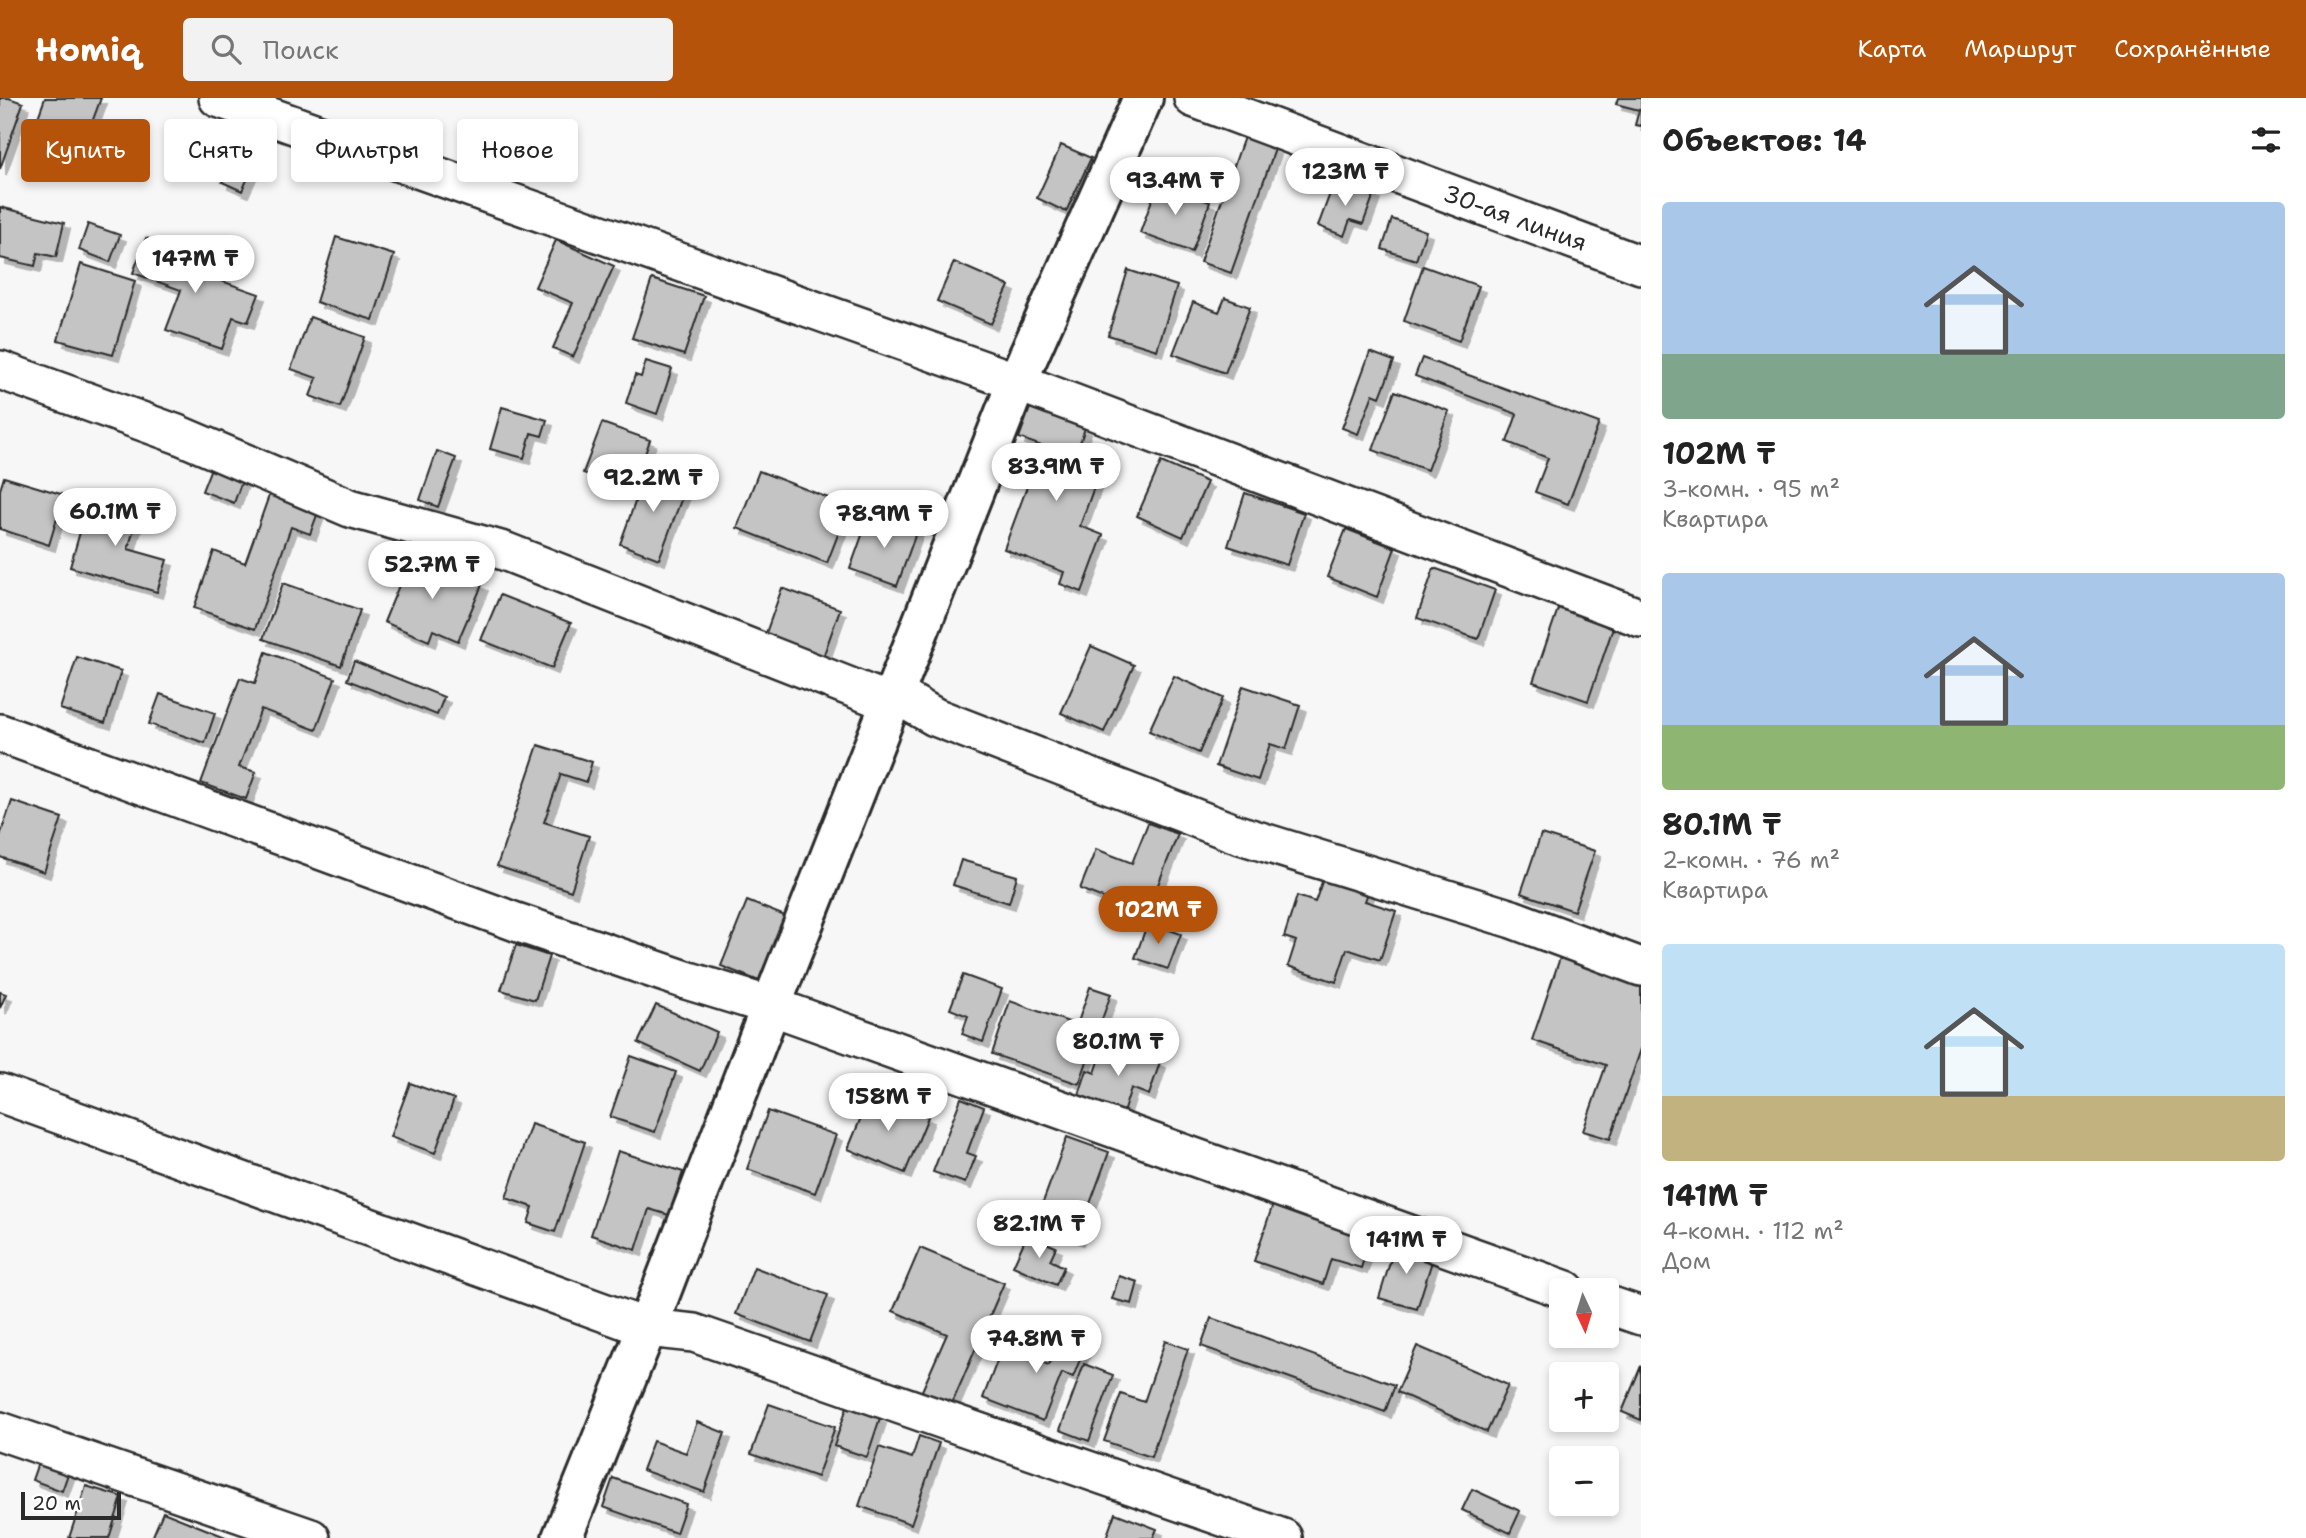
<!DOCTYPE html>
<html lang="ru">
<meta charset="utf-8">
<style>
:root{--surface:#fff;--page:#f2f2f2;--text:#222;--muted:#767676;--accent:#b45309}
body{margin:0;font-family:"Shantell Sans",sans-serif;background:var(--page);color:var(--text);height:100vh;display:flex;flex-direction:column;font-size:26px;white-space:nowrap}
*{box-sizing:border-box;margin:0}
p{font-size:23px;color:var(--muted)}
.icon{flex:none;width:38px;height:38px;fill:none;stroke:currentColor;stroke-width:2;stroke-linecap:round;stroke-linejoin:round}
.map{position:relative;flex:1;overflow:hidden}
.sheet{display:flex;flex-direction:column;background:var(--surface);width:665px}
.sheet>*{flex:none}
.banner{position:absolute;left:21px;top:21px;width:665px;height:63px;display:flex;gap:14px}
.needle{width:46px;rotate:176deg}
.controls{position:absolute;left:1549px;top:1180px;display:grid;gap:14px}
.controls a{display:grid;place-items:center;width:70px;height:70px;border-radius:7px;background:var(--surface);box-shadow:0 4px 10px #0003;font-size:35px}
.scale{position:absolute;left:21px;bottom:18px;width:100px;box-sizing:border-box;padding-left:7px;border:4px solid #2b2b2b;border-top:0;font-size:19px;line-height:24px;white-space:nowrap;color:#2b2b2b;-webkit-text-stroke:5px #fff;paint-order:stroke}
.price{position:absolute;translate:-50% -60px;padding:0 16px;border-radius:24px;background:#fff;color:#222;font-size:23px;line-height:46px;filter:drop-shadow(0 2px 4px #0008)}
.price::after{content:'';position:absolute;left:50%;top:42px;width:21px;height:16px;margin-left:-10px;background:inherit;clip-path:polygon(0 0,100% 0,50% 100%)}
.price.on{background:var(--accent);color:#fff}
ul{padding:0;list-style:none}
li{display:grid;align-content:center;gap:14px;height:371px;padding:0 21px}
li span{display:grid;place-items:center;height:217px;border-radius:7px;color:#555}
li>.icon{margin-inline-start:auto}
span .icon{width:126px;height:126px;fill:#fffc;stroke-width:1}
li b{font-size:30px}
h2{display:flex;justify-content:space-between;align-items:center;height:84px;padding:0 21px;font-size:30px}
.tag{padding:0 24px;border-radius:7px;background:var(--surface);box-shadow:0 4px 10px #0003;font-size:24px;line-height:63px}
.tag.on{background:var(--accent);color:#fff}
header{display:flex;align-items:center;gap:42px;box-sizing:border-box;height:98px;padding:0 35px;background:var(--accent);color:#fff}
header strong{font-size:33px}
nav{display:flex;gap:38px;margin-inline-start:auto;font-size:24px}
.search{width:490px;height:63px;background:var(--page);display:flex;align-items:center;gap:18px;box-sizing:border-box;padding:0 24px;border-radius:7px;color:var(--muted);font-size:26px}
main{display:flex;flex:1;min-height:0}
.map>svg:first-child{display:block}
.building{fill:#c4c4c4;stroke:#2b2b2b;stroke-width:2;filter:url(#shadow)}
.lines{fill:none;stroke-linecap:round;stroke-linejoin:round}
.street-casing{stroke:#2b2b2b;stroke-width:42}
.secondary-casing{stroke:#2b2b2b;stroke-width:44}
.street{stroke:#fff;stroke-width:37}
.secondary{stroke:#fff;stroke-width:38}
.labels{text-anchor:middle;dominant-baseline:central;stroke-width:7;stroke-linejoin:round;paint-order:stroke}
.street-label{font-size:24px;fill:#2b2b2b;stroke:#fff}
</style>
<header>
<strong>Homiq</strong>
<div class="search"><svg class="icon" aria-label="search" viewBox="0 0 24 24"><circle cx="10" cy="10" r="6"/><path d="M15 15l6 6"/></svg>Поиск</div>
<nav><a>Карта</a><a>Маршрут</a><a>Сохранённые</a></nav>
</header>
<main>
<div class="map">
<svg width="1641" height="1440" viewBox="0 0 1641 1440">
<defs>
<filter id="shadow"><feDropShadow dx="6" dy="6" stdDeviation="0" flood-color="#0004"/></filter>
</defs>
<rect width="100%" height="100%" fill="#f7f7f7"/>
<filter id="ink" filterUnits="userSpaceOnUse"><feTurbulence type="fractalNoise" baseFrequency=".0143" numOctaves="2"/><feDisplacementMap in="SourceGraphic" scale="14" xChannelSelector="R" yChannelSelector="G"/><feConvolveMatrix kernelMatrix="1 2 1 2 8 2 1 2 1" color-interpolation-filters="sRGB"/></filter>
<g filter="url(#ink)">
<path class="building" d="M0,0h9l14,5 -23,66z
M45,0h56l-17,46 -49,-18z
M1618,0h23v28l-6,-1 4,-15 -23,-6z
M246,31l20,10 -24,52 -20,-9z
M1244,39l31,12 -44,124 -31,-11z
M1061,47l30,13 -25,54 -29,-14z
M1335,82l39,14 -11,30 -13,-4 -6,16 -26,-10z
M1158,85l52,19 -18,50 -52,-19z
M0,109l64,16 -8,34 -18,-4 -3,13 -35,-8z
M1392,121l34,12 -10,29 -34,-11z
M88,126l32,11 -10,27 -31,-12z
M336,139l58,18 -21,65 -57,-18z
M146,140l46,17 -5,14 72,25 -11,28 -15,-5 -11,32 -56,-19 15,-40 -48,-17z
M556,142l58,26 -41,91 -20,-9 20,-45 -38,-16z
M954,164l55,24 -18,38 -54,-23z
M81,166l54,17 -22,74 -55,-15z
M1423,168l56,20 -20,55 -55,-20z
M1128,172l49,16 -20,64 -49,-15z
M652,181l52,17 -20,59 -52,-17z
M1225,200l25,9 -25,66 -52,-19 20,-52 26,10z
M310,219l55,20 -25,70 -30,-11 7,-18 -26,-9z
M1370,254l24,9 -14,36 -7,-3 -15,40 -16,-6z
M1422,260l177,65 -31,81 -33,-12 13,-34 -41,-16 10,-28 -102,-38z
M646,263l26,8 -15,45 -31,-11 9,-28 6,2z
M1395,293l54,20 -22,59 -54,-20z
M502,309l45,13 -5,16 -11,-3 -7,25 -34,-9z
M1030,310l55,20 -12,35 26,10 -19,53 23,9 -21,57 -22,-8 4,-12 -60,-23 38,-103 -23,-8z
M602,325l48,17 -18,50 -49,-17z
M437,353l19,7 -18,49 -18,-7z
M1161,364l46,20 -24,55 -46,-21z
M213,365l31,12 -10,28 -32,-12z
M647,371l40,15 -28,75 -39,-15z
M759,373l90,35 -22,57 -90,-35z
M4,379l60,18 -15,50 -49,-16v-39z
M271,392l49,17 -10,27 -19,-7 -36,102 -61,-21 20,-57 31,12z
M1245,395l59,20 -17,52 -59,-19z
M90,399l49,15 -11,37 39,11 -10,32 -87,-25z
M870,415l47,17 -20,56 -47,-17z
M1346,431l49,19 -18,49 -50,-20z
M411,458l71,29 -24,56 -25,-11 -4,11 -45,-19z
M1434,470l61,22 -17,49 -61,-21z
M283,485l77,27 -19,56 -78,-27z
M782,490l58,21 -17,48 -58,-21z
M500,497l71,28 -19,45 -71,-28z
M1561,502l55,19 -28,82 -55,-19z
M1091,548l43,19 -30,67 -43,-19z
M266,554l69,26 -19,52 -55,-21 -22,58 17,5 -10,27 -45,-16 39,-105 15,5z
M77,559l44,14 -16,52 -45,-14z
M354,563l90,36 -7,18 -90,-35z
M1174,578l49,22 -24,55 -50,-22z
M1243,588l57,19 -14,44 -16,-5 -12,36 -42,-14z
M160,596l55,19 -10,30 -56,-19z
M538,647l54,17 -6,20 -25,-8 -17,48 45,14 -18,55 -74,-25z
M12,703l50,17 -18,54 -44,-15v-21z
M1148,725l30,11 -32,81 -66,-26 16,-40 36,14z
M1541,736l54,17 -21,60 -53,-18z
M961,762l56,16 -8,27 -56,-18z
M1323,781l45,14 -3,8 31,10 -16,49 -33,-11 -11,33 -48,-16 8,-25 -12,-4 13,-41 18,6z
M747,803l38,15 -26,65 -38,-15z
M1148,824l33,12 -13,35 -33,-11z
M516,847l33,11 -14,44 -34,-10z
M1560,860l81,27v64l-31,90 -27,-8 23,-66 -74,-25z
M963,877l39,14 -19,53 -21,-8 6,-18 -18,-7z
M1090,889l21,7 -32,90 -87,-30 18,-53 67,24z
M0,894l6,2 -6,14z
M656,907l61,27 -17,39 -62,-28z
M1105,945l55,19 -11,33 -18,-7 -8,25 -45,-15 9,-28 8,3z
M631,958l45,16 -21,60 -45,-15z
M410,985l44,16 -19,54 -45,-16z
M871,995l57,24 -23,56 -57,-24z
M961,1000l23,9 -17,46 9,3 -11,27 -32,-11z
M768,1013l68,24 -21,58 -68,-24z
M531,1026l54,18 -30,90 -27,-9 5,-16 -27,-9z
M1067,1039l42,15 -32,87 -42,-15z
M618,1053l65,21 -14,43 -20,-6 -13,41 -45,-15z
M1275,1100l98,33 -12,37 -30,-9 -8,25 -69,-23z
M1027,1137l29,12 -6,13 14,7 -8,18 -43,-19z
M1396,1145l38,12 -17,54 -38,-11z
M920,1150l84,35 -53,123 -30,-13 26,-59 -54,-23z
M754,1169l74,28 -18,47 -74,-28z
M1119,1178l19,6 -6,22 -20,-5z
M1211,1220l184,67 -10,27 -184,-66z
M1066,1223l25,11 -18,45 -11,-4 -19,48 -60,-23 19,-50 47,17z
M1165,1243l23,8 -37,108 -47,-16 17,-47 23,8z
M1417,1248l91,39 -21,47 -90,-40z
M1084,1266l29,11 -24,66 -29,-11z
M1641,1268v54l-19,-8z
M769,1306l66,23 -18,50 -66,-23z
M847,1309l33,11 -13,39 -33,-11z
M697,1324l28,11 -21,59 -62,-22 11,-29 33,12z
M919,1338l20,7 -28,81 -52,-18 20,-59 33,11z
M39,1362l30,11 -7,20 -30,-11z
M613,1380l73,26 -10,29 -73,-26z
M86,1388l36,11 -13,41h-40z
M1472,1391l48,22 -10,22 -48,-23z
M163,1414l65,26h-76z
M1115,1415l42,16 -4,9h-47z"/>
<g class="lines">
<defs>
<path id="street" d="M218,0l799,284 624,236
M1193,0l448,167
M0,272l177,64 173,74 154,43 387,152
M895,596l40,23 299,116 278,86 129,48
M0,635l516,189 170,58 85,26 795,284
M0,995l647,235 47,5 589,205
M1606,1206l35,12
M0,1333l311,107"/>
<path id="secondary" d="M562,1440l85,-210 124,-322 246,-624 126,-284"/>
</defs>
<use href="#street" class="street-casing"/>
<use href="#secondary" class="secondary-casing"/>
<use href="#street" class="street"/>
<use href="#secondary" class="secondary"/>
</g>
</g>
<g class="labels">
<g class="street-label">
<text transform="translate(1515 120) rotate(20)">30-ая линия</text>
</g>
</g>
</svg>
<div class="controls">
<a><svg class="needle" viewBox="-14 -14 28 28"><path d="M0-13l5 13h-10z" fill="#e53935"/><path d="M0 13l5-13h-10z" fill="#767676"/></svg></a>
<a>+</a>
<a>−</a>
</div>
<div class="scale">20 m</div>
<b class="price" style="left:1345px;top:110px">123M ₸</b>
<b class="price" style="left:1175px;top:119px">93.4M ₸</b>
<b class="price" style="left:195px;top:197px">147M ₸</b>
<b class="price" style="left:1056px;top:405px">83.9M ₸</b>
<b class="price" style="left:653px;top:416px">92.2M ₸</b>
<b class="price" style="left:115px;top:450px">60.1M ₸</b>
<b class="price" style="left:884px;top:452px">78.9M ₸</b>
<b class="price" style="left:432px;top:503px">52.7M ₸</b>
<b class="price on" style="left:1158px;top:848px">102M ₸</b>
<b class="price" style="left:1118px;top:980px">80.1M ₸</b>
<b class="price" style="left:888px;top:1035px">158M ₸</b>
<b class="price" style="left:1039px;top:1162px">82.1M ₸</b>
<b class="price" style="left:1406px;top:1178px">141M ₸</b>
<b class="price" style="left:1036px;top:1277px">74.8M ₸</b>
<div class="banner">
<a class="tag on">Купить</a>
<a class="tag">Снять</a>
<a class="tag">Фильтры</a>
<a class="tag">Новое</a>
</div>
</div>
<section class="sheet">
<h2>Объектов: 14<svg class="icon" aria-label="filters" viewBox="0 0 24 24"><path d="M4 7h16M4 17h16"/><circle cx="9" cy="7" r="2"/><circle cx="15" cy="17" r="2"/></svg></h2>
<ul>
<li><span style="background:linear-gradient(#a9c7e8 70%,#7fa58c 0)"><svg class="icon" aria-label="home" viewBox="0 0 24 24"><path d="M3 11l9-7 9 7M6 9v11h12V9"/></svg></span><div><b>102M ₸</b><p>3-комн. · 95 m²</p><p>Квартира</p></div></li>
<li><span style="background:linear-gradient(#a9c7e8 70%,#8fb573 0)"><svg class="icon" aria-label="home" viewBox="0 0 24 24"><path d="M3 11l9-7 9 7M6 9v11h12V9"/></svg></span><div><b>80.1M ₸</b><p>2-комн. · 76 m²</p><p>Квартира</p></div></li>
<li><span style="background:linear-gradient(#bfe0f5 70%,#c2b280 0)"><svg class="icon" aria-label="home" viewBox="0 0 24 24"><path d="M3 11l9-7 9 7M6 9v11h12V9"/></svg></span><div><b>141M ₸</b><p>4-комн. · 112 m²</p><p>Дом</p></div></li>
</ul>
</section>
</main>
